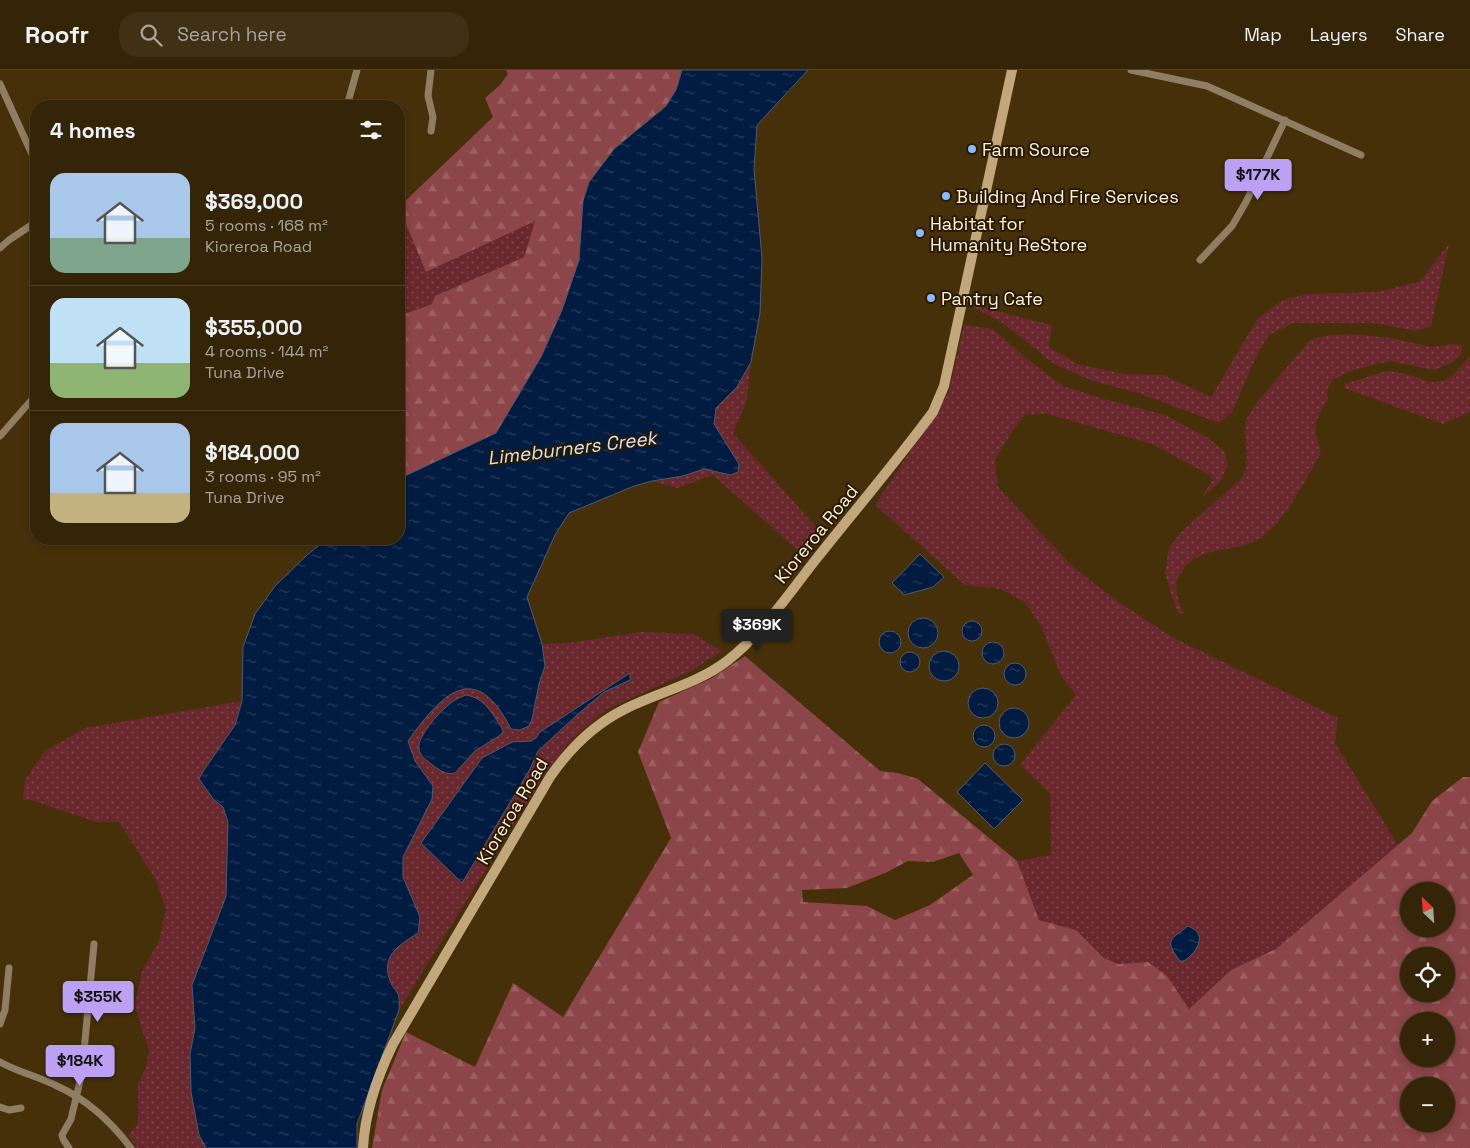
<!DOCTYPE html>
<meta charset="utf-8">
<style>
:root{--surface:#342408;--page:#3f3016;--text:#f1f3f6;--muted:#a9a49c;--line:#4e4129;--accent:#bca0f2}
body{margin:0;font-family:"Space Grotesk",sans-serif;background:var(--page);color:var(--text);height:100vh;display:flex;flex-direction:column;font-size:19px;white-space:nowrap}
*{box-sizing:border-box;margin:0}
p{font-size:16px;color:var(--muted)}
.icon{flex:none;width:28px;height:28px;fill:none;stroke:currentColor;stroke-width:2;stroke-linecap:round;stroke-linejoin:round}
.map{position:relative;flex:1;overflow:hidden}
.drawer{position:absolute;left:30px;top:30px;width:375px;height:445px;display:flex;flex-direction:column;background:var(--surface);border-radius:20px;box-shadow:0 2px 8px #0003,0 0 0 1px var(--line)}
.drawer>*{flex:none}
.needle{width:32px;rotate:335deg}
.buttons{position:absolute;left:1400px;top:812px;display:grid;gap:10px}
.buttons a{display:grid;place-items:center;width:55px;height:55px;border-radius:50%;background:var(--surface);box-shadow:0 2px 8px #0003,0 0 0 1px var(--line);font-size:25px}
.price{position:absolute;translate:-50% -42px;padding:0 11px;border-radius:5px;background:var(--accent);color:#111;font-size:16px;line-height:32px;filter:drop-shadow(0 1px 2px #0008)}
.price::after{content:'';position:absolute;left:50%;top:30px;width:15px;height:11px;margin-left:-8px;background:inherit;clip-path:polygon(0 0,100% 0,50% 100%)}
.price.current{background:#222;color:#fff}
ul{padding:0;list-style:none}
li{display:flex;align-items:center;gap:15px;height:125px;padding:0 20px}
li+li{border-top:1px solid var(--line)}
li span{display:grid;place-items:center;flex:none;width:140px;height:100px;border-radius:15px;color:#555}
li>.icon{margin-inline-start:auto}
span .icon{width:60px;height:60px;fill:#fffc;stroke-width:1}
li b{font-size:21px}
h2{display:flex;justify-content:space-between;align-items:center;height:60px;padding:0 20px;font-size:21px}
header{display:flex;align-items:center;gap:30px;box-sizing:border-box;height:70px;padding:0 25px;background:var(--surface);border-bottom:1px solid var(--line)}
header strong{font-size:24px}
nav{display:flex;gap:28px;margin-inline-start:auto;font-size:18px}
.search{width:350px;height:45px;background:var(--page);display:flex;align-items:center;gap:12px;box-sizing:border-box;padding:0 18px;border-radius:20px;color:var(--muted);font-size:19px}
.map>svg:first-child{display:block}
.grass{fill:url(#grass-dots)}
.forest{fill:url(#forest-firs);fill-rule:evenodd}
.water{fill:url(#water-ripples);stroke:#4e5b6f}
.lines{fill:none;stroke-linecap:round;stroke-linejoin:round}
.minor{stroke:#8f7e63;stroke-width:7}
.secondary{stroke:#c2a67c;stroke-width:10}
.poi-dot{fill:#8cb9fc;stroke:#291900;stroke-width:2}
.labels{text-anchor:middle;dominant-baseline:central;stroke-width:4;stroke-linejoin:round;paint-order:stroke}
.poi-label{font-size:18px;fill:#fff1dd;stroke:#291900;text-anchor:start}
.street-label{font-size:18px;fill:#fff1dd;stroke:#291900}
.water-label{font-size:19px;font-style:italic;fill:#d6e1f1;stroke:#291900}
</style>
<header>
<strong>Roofr</strong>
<div class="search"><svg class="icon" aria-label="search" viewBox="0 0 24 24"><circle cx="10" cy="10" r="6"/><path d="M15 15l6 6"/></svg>Search here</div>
<nav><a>Map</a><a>Layers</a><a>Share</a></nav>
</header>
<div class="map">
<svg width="1470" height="1078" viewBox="0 0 1470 1078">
<defs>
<pattern id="grass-dots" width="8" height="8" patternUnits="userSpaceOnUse" patternTransform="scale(1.25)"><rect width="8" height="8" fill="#69282d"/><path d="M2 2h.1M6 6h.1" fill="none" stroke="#80484b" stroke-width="1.8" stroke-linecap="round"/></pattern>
<pattern id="forest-firs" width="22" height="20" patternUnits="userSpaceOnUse" patternTransform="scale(1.25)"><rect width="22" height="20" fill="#8c4548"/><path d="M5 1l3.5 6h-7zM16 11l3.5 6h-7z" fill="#9d6062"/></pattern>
<pattern id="water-ripples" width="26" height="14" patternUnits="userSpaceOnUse" patternTransform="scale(1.25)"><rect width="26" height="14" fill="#021b40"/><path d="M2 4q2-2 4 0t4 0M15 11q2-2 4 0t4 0" fill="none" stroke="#283d5b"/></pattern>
</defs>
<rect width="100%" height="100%" fill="#46300a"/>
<path class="grass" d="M399,137l27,65 109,-52 -11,37 -89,39 -3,8 -33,12z
M1449,174l-18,82 -15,5 -42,-8h-81l-24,12 -14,24 -23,53 -13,11 -78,-29 -48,-13 -39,-17 -50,-40 -36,-20 84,21 -3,22 28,17 47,10 39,1 48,22 47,-79 25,-18 24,-6 69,-2 43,-10z
M964,255l29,4 34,30 36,27 41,13 61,16 43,23 17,14 3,14 -9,17 -18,15 11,-17 -2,-6 -58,-31 -105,-30 -22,1 -12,15 -18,30 3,27 74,79 49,38 53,34 164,80 -3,25 63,102 -122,104 -45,21 -42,39 -22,-33 -19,-14 -30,2 -14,-6 -28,-28 -37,-10 -22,-59 34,-6 -1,-62 -30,-28 56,-70 -15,-19 -19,-48 -17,-26 -25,-13 -35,-4 -90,-80 74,-113z
M1349,264l42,4 40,9 21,-3 10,1 -1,10 -12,9 -15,6 -44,-9 -37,9 -21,10 -6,12 2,7c-15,24 -15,27 -7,54 -16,26 -35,67 -59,84 -24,17 -61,7 -79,33 -1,3 -5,6 -6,9 -3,10 3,25 6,34l-4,2 -8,-21 -6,-22 4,-24 13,-17 61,-54 4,-14 -2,-31 1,-12 9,-15 55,-65 15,-4z
M1470,286v56l-27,12 -99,-36 1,-4 42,-13 19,3 24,8 14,-1 9,-6z
M751,292l-5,41 -13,30 90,102 -18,22 -92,-82 -36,13 -25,-7 31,-5 21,-7 27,6 -12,-40 -5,-11 2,-16 21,-21z
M641,562l52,2 29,17 -31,20 -86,39 -34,30 -25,32 -147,238 1,-13 -11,-18 -2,-15 9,-17 22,-14 -9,-39 -6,-17v-20l29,-58 1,-13 -18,-25 -7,-20c33,-46 67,-84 103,-13l21,-9 7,-35 6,-18 -3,-22 26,-1z
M242,631l-7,25 -33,47 -2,6 14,21 9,7 5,15 -2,74 -34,89 3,43 -5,26 9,81 7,13h-69l-9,-13 10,-11v-41l8,-16 3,-18 -7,-19 -7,-26 7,-33 17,-30 7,-32 -10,-29 -37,-58h-23l-65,-22h-8l2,-20 20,-29 40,-23z"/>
<path class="forest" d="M506,0h176l-6,20 -10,16 -52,43 -31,52 -4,59 -17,50 -21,47 -45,76 -89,42 -8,6v-165l33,-12 3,-8 89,-39 11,-36 -109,51 -27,-65 94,-90 -8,-19 15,-13 8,-11z
M745,586l135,115 18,2 20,6 99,82 22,59 37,10 28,28 14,6 30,-2 19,14 22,33 42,-39 45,-21 136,-116 20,-32 31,-24h7v371h-1098l10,-58 24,-58 69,35 38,-84 50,34 108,-179 -33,-86 21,-50 53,-24zM959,783l14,22 -43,30 -35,15 -28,-14 -64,-4 -1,-12 45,-2 38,-15 23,-12 25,1zM1409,821h37v38h-37zM1409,886h37v38h-37zM1409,951h37v38h-37zM1409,1016h37v38h-37z"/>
<path class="water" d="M682,0h126l-51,55 -3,44 8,89 -2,55 -9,49 -14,25 -21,21 -2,16 25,40 -1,8 -7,3 -27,-6 -21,7 -31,5 -18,5 -65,27 -14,22 -28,62 15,47 3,22 -6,18 -7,35 -3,7 -9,4 -9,-1c-36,-72 -70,-34 -103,12l7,20 18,25 -1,13 -29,58v20l17,40 -2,16c-17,11 -36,21 -29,45 5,16 12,10 10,32l-42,114v24h-151l-7,-13 -8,-43 -1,-38 5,-26 -3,-43 34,-89 2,-74 -5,-15 -9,-7 -15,-21 3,-6 33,-48 7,-24 1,-54 12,-33 20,-28 32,-31 20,-16h72v-58l8,-6 89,-42 45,-76 21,-47 17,-50 4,-59 6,-19 25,-33 52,-43 10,-16z
M920,484l24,23 -11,10 -29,8 -12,-12z
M908 563a15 15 0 1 1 30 0a15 15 0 1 1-30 0Z
M962 561a10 10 0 1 1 20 0a10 10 0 1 1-20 0Z
M879 572a11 11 0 1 1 22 0a11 11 0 1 1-22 0Z
M982 583a11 11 0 1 1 22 0a11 11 0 1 1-22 0Z
M929 596a15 15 0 1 1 30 0a15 15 0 1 1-30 0Z
M900 592a10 10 0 1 1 20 0a10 10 0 1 1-20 0Z
M1004 604a11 11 0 1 1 22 0a11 11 0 1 1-22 0Z
M630,603v7l-26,12 -27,23 -39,36 -8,18 -68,114 -41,-40 61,-85 30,-16 19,-1 5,-3 4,-6z
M968 633a15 15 0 1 1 30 0a15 15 0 1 1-30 0Z
M466,625c19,3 26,19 36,33l1,4 -4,4 -24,15 -20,22c-9,2 -14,-2 -21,-7 -6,-5 -14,-9 -15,-17 -3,-12 23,-40 33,-47 4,-3 9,-5 14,-7z
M999 653a15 15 0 1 1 30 0a15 15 0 1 1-30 0Z
M973 666a11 11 0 1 1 22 0a11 11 0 1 1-22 0Z
M993 685a11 11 0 1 1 22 0a11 11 0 1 1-22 0Z
M985,693l38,37 -29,29 -37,-37z
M1188,856c21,8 9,26 -4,35h-4c-16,-21 -10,-21 8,-35z"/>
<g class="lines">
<path class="minor" d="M431,0l-3,26 5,21 -2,14
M1131,0l76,16 154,69
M0,14l36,79
M347,36l10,-36
M0,178l9,-8 27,-18
M1200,190l32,-34 14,-24 39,-82
M0,366l36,-41
M0,954l5,-14 4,-42
M0,992c18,10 39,15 57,24 29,13 55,37 74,62
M0,1037l9,3 12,-2
M69,1078l-6,-9 -1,-4 9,-16 11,-46 12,-129"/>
<path class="secondary" d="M363,1078c2,-37 14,-71 30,-104l157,-267c20,-29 43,-52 75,-68 34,-17 72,-25 102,-48 35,-27 63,-69 90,-103 39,-49 79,-96 116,-146l11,-26 68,-316"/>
</g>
<g class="poi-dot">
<circle cx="972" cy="79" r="5"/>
<circle cx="946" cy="126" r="5"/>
<circle cx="920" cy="163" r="5"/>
<circle cx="931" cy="228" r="5"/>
</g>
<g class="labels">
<g class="poi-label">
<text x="982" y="79">Farm Source</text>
<text x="956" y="126">Building And Fire Services</text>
<text x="930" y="153">Habitat for<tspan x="930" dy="21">Humanity ReStore</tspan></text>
<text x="941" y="228">Pantry Cafe</text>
</g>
<g class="street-label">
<text transform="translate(816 464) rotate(-51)">Kioreroa Road</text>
<text transform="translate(512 741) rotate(-59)">Kioreroa Road</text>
</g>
<g class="water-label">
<text transform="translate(572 378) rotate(-7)">Limeburners Creek</text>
</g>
</g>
</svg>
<div class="buttons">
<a><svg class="needle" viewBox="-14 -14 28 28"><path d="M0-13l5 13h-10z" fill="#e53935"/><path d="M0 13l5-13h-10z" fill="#a9a49c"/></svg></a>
<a><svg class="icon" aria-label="locate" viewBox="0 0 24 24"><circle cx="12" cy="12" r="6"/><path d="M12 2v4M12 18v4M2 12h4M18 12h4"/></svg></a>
<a>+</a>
<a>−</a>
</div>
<b class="price" style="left:1258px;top:131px">$177K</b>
<b class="price current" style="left:757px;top:581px">$369K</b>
<b class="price" style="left:98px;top:953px">$355K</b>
<b class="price" style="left:80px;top:1017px">$184K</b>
<section class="drawer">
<h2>4 homes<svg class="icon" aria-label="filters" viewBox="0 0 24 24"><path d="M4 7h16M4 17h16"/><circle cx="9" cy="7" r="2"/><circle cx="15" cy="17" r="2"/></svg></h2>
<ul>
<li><span style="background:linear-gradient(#a9c7e8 65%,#7fa58c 0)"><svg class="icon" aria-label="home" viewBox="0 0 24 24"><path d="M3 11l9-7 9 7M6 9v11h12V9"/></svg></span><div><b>$369,000</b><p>5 rooms · 168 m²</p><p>Kioreroa Road</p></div></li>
<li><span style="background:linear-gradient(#bfe0f5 65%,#8fb573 0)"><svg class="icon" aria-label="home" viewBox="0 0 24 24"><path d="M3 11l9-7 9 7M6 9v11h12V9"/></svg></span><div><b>$355,000</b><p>4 rooms · 144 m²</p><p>Tuna Drive</p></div></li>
<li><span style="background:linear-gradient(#a9c7e8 70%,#c2b280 0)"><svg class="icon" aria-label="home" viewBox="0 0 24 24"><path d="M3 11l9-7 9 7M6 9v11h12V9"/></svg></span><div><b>$184,000</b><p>3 rooms · 95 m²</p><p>Tuna Drive</p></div></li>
</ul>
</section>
</div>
